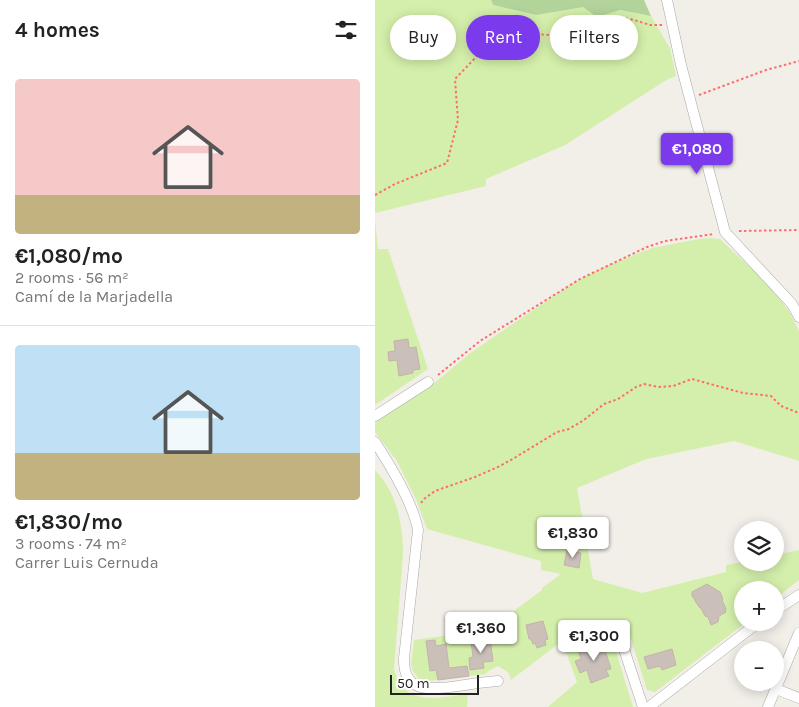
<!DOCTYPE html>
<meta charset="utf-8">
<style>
:root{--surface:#fff;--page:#f6f6f6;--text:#222;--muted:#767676;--line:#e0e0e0;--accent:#7c3aed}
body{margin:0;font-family:Karla,sans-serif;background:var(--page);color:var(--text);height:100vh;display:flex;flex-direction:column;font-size:19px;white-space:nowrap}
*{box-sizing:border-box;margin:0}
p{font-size:16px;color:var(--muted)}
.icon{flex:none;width:28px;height:28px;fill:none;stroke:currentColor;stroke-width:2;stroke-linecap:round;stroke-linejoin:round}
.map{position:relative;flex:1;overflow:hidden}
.drawer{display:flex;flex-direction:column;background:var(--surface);width:375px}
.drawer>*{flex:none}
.banner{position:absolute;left:15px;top:15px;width:334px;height:45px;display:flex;gap:10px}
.fabs{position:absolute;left:359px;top:521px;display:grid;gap:10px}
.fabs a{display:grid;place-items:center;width:50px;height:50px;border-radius:50%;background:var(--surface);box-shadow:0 2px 12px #0003;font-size:25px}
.scale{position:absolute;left:15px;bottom:12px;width:89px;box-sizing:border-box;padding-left:5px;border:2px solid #222;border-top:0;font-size:14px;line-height:18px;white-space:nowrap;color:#222;-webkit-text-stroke:4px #fff;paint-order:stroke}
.price{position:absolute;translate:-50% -42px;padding:0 11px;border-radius:5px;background:#fff;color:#222;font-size:16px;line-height:32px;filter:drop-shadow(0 1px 2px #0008)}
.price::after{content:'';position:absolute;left:50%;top:30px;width:15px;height:11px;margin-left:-8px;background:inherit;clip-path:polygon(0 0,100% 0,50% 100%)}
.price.active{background:var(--accent);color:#fff}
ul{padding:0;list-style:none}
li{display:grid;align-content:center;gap:10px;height:265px;padding:0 15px}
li+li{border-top:1px solid var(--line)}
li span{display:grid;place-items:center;height:155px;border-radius:5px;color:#555}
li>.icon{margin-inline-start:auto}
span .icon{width:90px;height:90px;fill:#fffc;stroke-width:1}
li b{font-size:21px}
h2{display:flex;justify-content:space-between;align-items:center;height:60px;padding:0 15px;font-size:21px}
.pill{padding:0 18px;border-radius:22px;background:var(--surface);box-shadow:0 2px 12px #0003;font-size:18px;line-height:45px}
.pill.active{background:var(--accent);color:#fff}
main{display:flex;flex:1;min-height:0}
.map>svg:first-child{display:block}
.grass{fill:#d4efab}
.forest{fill:#b2d49a}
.building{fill:#cbbfba;stroke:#c5b2a9}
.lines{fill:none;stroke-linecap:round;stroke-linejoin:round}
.minor-casing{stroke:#a9a9a9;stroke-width:11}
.path{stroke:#ff6c6e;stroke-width:2;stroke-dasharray:2.5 2.5;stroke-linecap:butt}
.minor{stroke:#fff;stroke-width:10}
</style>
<main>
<section class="drawer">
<h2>4 homes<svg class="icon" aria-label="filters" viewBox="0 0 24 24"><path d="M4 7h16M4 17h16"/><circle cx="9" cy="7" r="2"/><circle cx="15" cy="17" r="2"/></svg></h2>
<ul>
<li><span style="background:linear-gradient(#f6c9c9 75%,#c2b280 0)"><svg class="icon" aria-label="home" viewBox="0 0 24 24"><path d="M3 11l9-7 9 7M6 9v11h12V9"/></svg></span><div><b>€1,080/mo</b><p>2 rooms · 56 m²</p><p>Camí de la Marjadella</p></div></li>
<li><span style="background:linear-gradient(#bfe0f5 70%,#c2b280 0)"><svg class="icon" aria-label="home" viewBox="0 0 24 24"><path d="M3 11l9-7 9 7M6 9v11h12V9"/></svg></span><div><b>€1,830/mo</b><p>3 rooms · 74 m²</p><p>Carrer Luis Cernuda</p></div></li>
</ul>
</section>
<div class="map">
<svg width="424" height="707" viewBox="0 0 424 707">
<rect width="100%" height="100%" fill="#f2eee8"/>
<path class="grass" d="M0,0h116l2,5 43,10 47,-9 14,10 23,-6 31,6 19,32 6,28 -8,3 -103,66 -79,34v7l-111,27z
M0,219l3,30h10l40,120 -53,36z
M336,238l9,1 3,3 45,42 21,27 10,20v130l-65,-20 -88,18 -69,29 16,91 49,14 84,-21v-7l16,-3h33v-7l24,-5v30l-24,19v-9h-32v32l2,1 -90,69 -8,-2 -17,-54 -19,-1 22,72h-85l29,-25 -15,-41 -51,39 -3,-8 -10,-6 -8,4 -5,4 -56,7 -10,-2 -6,-8 -2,-7 3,-24 74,-10 54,-40v-2l19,-14 -20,-4v-9l-114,-32 -11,-30 -19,-38 -22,-29v-9l62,-42 32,-27 39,-27 61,-41 19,-11 23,-11 41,-16 47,-9z
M0,470c22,23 28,54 28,84l-9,115c10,38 43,29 74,25l-1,13h-92z"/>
<path class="forest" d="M116,0h153l7,16 -31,-6 -23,7 -14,-10 -47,8 -43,-10z"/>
<path class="building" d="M33,339l1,9 7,-1 4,22 -7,1v3l-14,3 -2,-16 -8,1 -1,-9 7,-1 -1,-10z
M192,550l14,3 -2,15 -15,-3z
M332,584l13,8 3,7 -1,1 4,9 -1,1 1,2 -7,4 -1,6 -7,3 -3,-8 -3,-1 -4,-8h-1l-5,-7v-1l-3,-4v-4z
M168,621l5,18 -3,1 1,5 -9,3 -2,-5 -2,1 -2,-5h-2l-3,-14z
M115,638l3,23 -10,1 1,6 -14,2 -1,-12 4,-1 -2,-16z
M60,640l1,6 10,-2 3,24 18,-2 2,10 -31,4 -2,-10 -6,1 -4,-30z
M227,641l9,28 -5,1 3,6 -18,7 -4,-13 -7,3 -5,-12 6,-2 -3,-9z
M297,649l4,16 -14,5 -2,-4 -12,3 -4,-12z"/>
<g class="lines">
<defs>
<path id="minor" d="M292,0l14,65 44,167 67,72 7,13
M0,416l53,-34
M0,442c15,23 38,61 43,88l-14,128c-1,37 28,31 54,28 13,-2 27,-4 40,-5
M400,611l24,-16
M245,637l23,70
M401,689l23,9
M274,707l110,-85
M393,707l31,-74"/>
</defs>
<use href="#minor" class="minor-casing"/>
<path class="path" d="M324,95l67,-25 33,-9
M0,195l20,-11 52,-21 11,-43 -3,-41 25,-26 57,-19 22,2 18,-1 15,-13 23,-6 19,4 16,5h12
M364,231l60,-1
M63,375l42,-34 100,-62 67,-32 18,-6 49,-7
M46,503l3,-4 11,-8 40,-14 25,-11 16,-9 41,-25 12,-3 15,-9 20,-16 14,-5 18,-12 8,-3 15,3 14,-1 19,-7 51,14 28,3 10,10 18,7"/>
<use href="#minor" class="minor"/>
</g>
</svg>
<div class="fabs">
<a><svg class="icon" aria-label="layers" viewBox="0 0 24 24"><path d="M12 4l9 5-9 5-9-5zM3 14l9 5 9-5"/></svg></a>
<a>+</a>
<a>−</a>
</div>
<div class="scale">50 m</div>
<b class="price active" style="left:322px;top:175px">€1,080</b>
<b class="price" style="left:198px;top:559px">€1,830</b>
<b class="price" style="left:106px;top:654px">€1,360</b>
<b class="price" style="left:219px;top:662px">€1,300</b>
<div class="banner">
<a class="pill">Buy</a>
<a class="pill active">Rent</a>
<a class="pill">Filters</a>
</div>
</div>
</main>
